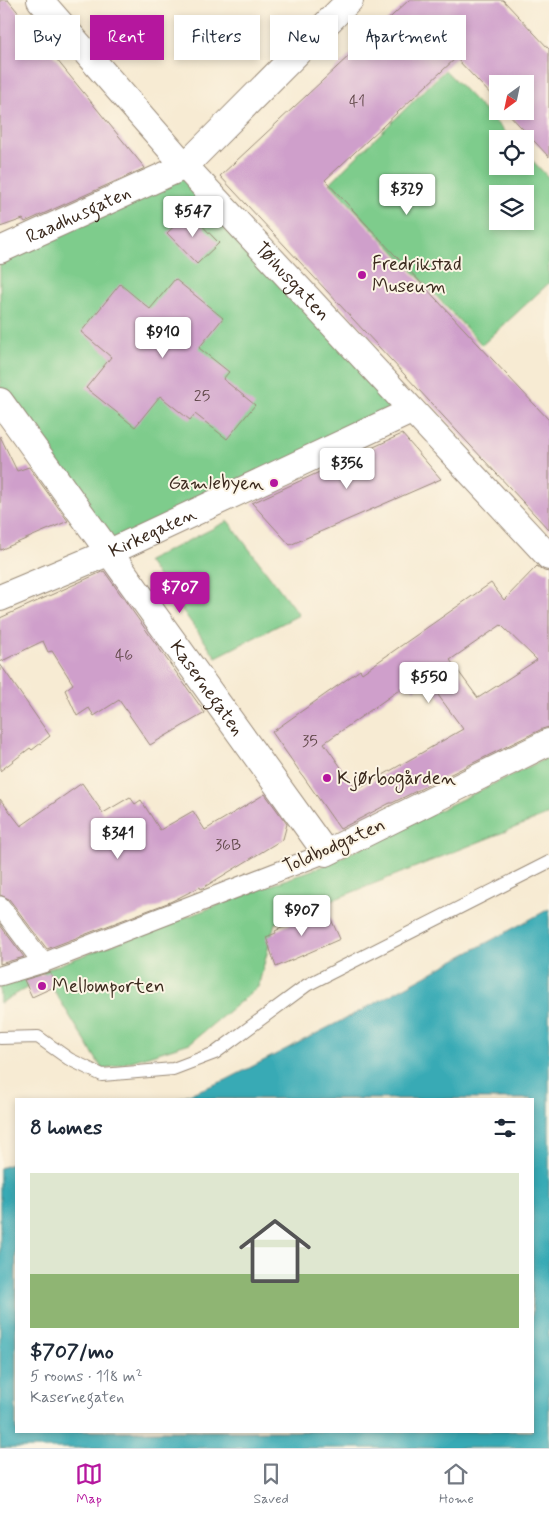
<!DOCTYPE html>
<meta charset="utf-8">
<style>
:root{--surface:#fff;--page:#f2f2f3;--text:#1f2937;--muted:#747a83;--line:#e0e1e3;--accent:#b5179e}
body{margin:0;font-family:Mynerve,sans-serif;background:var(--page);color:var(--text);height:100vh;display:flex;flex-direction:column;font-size:19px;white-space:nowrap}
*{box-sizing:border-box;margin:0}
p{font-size:16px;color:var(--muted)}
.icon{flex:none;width:28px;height:28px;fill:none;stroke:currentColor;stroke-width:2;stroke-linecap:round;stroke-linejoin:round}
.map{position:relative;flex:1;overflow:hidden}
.sheet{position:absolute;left:15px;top:1098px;width:519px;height:335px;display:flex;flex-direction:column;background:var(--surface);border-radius:0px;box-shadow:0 2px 8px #0003}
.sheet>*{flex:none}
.top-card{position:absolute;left:15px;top:15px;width:520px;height:45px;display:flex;gap:10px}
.needle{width:32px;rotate:213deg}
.buttons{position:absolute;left:489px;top:75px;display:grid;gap:10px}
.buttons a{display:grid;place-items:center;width:45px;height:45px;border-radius:0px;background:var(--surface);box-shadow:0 2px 8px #0003;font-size:25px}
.price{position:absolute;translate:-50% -42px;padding:0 11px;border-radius:5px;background:#fff;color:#222;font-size:16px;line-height:32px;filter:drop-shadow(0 1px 2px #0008)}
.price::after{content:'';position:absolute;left:50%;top:30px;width:15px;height:11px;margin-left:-8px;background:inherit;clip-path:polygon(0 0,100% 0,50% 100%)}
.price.selected{background:var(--accent);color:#fff}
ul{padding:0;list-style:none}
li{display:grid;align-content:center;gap:10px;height:265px;padding:0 15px}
li span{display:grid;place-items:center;height:155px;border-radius:0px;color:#555}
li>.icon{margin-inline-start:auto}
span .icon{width:90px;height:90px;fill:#fffc;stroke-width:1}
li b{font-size:21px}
h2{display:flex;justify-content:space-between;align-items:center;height:60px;padding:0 15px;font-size:21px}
.chip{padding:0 18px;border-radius:0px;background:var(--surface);box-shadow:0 2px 8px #0003;font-size:18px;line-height:45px}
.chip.selected{background:var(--accent);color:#fff}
.menu{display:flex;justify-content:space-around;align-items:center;height:70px;border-top:1px solid var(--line);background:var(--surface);font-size:14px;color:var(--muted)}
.menu a{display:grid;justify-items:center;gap:2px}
.menu .selected{color:var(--accent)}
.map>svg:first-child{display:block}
.green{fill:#7ecc8c;stroke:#5c7b55;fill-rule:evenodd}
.water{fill:#39aab5;stroke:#3a6a6a}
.building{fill:#cf9fcb;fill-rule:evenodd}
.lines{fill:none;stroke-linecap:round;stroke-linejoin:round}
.service-casing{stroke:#998a78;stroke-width:14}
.pedestrian-casing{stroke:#998a78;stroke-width:21}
.minor-casing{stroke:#998a78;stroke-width:28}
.service{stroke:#fff;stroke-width:12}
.pedestrian{stroke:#fff;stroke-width:19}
.minor{stroke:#fff;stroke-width:26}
.poi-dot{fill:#b5179e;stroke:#fcf5e5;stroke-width:2}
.labels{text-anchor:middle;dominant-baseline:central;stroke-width:4;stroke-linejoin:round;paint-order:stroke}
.number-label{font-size:16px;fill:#604749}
.street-label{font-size:19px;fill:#3b2a1e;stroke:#fcf5e5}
.poi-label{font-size:19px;fill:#3b2a1e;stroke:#fcf5e5;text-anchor:start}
</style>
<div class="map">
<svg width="549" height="1448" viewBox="0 0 549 1448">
<rect width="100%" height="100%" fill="#fcf5e5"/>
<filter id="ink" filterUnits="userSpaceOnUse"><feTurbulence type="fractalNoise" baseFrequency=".02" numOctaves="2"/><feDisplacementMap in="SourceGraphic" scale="10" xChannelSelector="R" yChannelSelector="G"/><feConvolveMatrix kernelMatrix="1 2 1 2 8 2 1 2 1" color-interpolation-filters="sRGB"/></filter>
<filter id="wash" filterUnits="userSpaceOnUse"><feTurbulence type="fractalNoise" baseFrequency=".0096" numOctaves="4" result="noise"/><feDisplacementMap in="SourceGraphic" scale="20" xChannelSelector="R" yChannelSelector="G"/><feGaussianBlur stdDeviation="1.12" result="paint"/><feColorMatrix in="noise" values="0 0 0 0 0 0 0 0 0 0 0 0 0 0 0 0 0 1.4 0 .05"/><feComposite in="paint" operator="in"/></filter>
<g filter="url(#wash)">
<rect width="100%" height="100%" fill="#f7ebd3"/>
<path class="green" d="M445,70l67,69h-14v27h27v-13l24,25v105l-67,62 -152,-162zM498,194h27v27h-27z
M181,171l218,239 -288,132 -111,-155v-129z
M228,521l71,94 -83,42 -69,-96z
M549,757v57l-274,109 -17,64 -68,56 -87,27 -61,-99 286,-107z
M36,973l5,7 -41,23v-19z"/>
<path class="water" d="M549,909v539h-549v-280l16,-6v269h516v-332h-356l50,-19 138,-71z"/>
<g id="blocks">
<path class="building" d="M0,0h8l137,168 -120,54 -2,-3 -23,8z
M409,0h94l46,49v108l-43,-46h19v-27h-27v18l-42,-44 -131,122 224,240v110l-329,-354z
M189,212l30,31 -22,21 -30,-31z
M175,279l48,39 -24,30 30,24 -6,7 32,26 -28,34 -32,-25 -5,6 -30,-24 -25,31 -49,-39 25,-31 -30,-25 39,-48 30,25z
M402,434l39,45 -151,66 -38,-42z
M0,436l17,35 12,-4 39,54 -68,29z
M537,566l7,5 5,1v155l-7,2 -150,74h-2l-50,26 -68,-97 88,-62 2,3 129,-90 13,17zM501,625l36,35 -59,38 -28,-38zM427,680l36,49 -106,61 -33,-47 85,-60 5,7z
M104,571l101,142 -55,32 -31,-45 -25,16 -5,-8 -12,8 -12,-26 8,-6 -21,-33 -4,1 -5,-11 -43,21v-44z
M0,664l50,72 -18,14 -2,-2 -30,23z
M82,783l21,30 27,-16 5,7 6,-4 19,30 33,-19 12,19 60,-36 22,30 -4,15 -82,50 -1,-2 -30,15 -123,47 -38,-50 -9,-4v-96l21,27z
M326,908l14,31 -64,28 -10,-30 10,-4 -1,-2z
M0,925l24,32 -24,7z
M50,972l6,14 -24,11 -8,-17z"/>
</g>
</g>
<g filter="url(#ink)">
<use href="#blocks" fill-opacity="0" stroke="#998a78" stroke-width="1"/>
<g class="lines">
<defs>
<path id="service" d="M0,1038l38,-1 31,22 33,16 71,-6 42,-16 92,-68 242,-123"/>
<path id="pedestrian" d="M0,906l43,57
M0,976l43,-13 283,-110"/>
<g id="minor">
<path id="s1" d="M40,0l145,166 364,391"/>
<path id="s2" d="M0,250l185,-84 165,-166"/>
<path id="s3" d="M0,401l326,452 223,-111"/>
<path id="s4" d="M0,598l110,-46 301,-141"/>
</g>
</defs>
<use href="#service" class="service-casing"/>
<use href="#pedestrian" class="pedestrian-casing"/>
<use href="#minor" class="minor-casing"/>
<use href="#service" class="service"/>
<use href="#pedestrian" class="pedestrian"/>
<use href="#minor" class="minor"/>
</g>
</g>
<g class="poi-dot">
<circle cx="362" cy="275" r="5"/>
<circle cx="274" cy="483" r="5"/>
<circle cx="327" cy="778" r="5"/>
<circle cx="42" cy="986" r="5"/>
</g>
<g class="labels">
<g class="number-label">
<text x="357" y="101">41</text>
<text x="202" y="396">25</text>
<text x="124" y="655">46</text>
<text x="310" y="741">35</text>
<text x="228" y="845">36B</text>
</g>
<g class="street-label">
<text stroke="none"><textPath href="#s2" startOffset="86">Raadhusgaten</textPath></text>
<text stroke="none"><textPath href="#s1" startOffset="378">Tøihusgaten</textPath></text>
<text stroke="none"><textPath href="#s4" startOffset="166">Kirkegaten</textPath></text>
<text stroke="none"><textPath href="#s3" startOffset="354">Kasernegaten</textPath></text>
<text transform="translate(334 846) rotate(-24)">Toldbodgaten</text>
</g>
<g class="poi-label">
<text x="372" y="264">Fredrikstad<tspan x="372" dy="22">Museum</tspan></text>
<text x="264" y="483" text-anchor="end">Gamlebyen</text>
<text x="337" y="778">Kjørbogården</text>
<text x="52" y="986">Mellomporten</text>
</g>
</g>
</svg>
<div class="buttons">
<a><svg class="needle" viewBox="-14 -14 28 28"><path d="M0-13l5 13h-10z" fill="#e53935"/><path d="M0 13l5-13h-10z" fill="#747a83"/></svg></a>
<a><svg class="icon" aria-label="locate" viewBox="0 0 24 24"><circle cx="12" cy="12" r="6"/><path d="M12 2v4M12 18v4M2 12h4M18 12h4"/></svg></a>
<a><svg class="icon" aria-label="layers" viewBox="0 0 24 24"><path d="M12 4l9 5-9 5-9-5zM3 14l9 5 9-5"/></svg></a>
</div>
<b class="price" style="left:407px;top:216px">$329</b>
<b class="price" style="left:193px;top:238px">$547</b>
<b class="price" style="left:163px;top:359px">$910</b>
<b class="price" style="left:347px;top:490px">$356</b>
<b class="price selected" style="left:180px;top:614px">$707</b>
<b class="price" style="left:429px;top:704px">$550</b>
<b class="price" style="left:118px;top:860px">$341</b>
<b class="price" style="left:302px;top:937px">$907</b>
<div class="top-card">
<a class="chip">Buy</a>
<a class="chip selected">Rent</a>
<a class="chip">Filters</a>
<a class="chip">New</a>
<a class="chip">Apartment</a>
</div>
<section class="sheet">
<h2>8 homes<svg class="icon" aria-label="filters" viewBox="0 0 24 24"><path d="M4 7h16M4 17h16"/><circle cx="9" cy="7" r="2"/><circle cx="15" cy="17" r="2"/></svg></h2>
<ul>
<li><span style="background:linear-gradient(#dfe7d0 65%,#8fb573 0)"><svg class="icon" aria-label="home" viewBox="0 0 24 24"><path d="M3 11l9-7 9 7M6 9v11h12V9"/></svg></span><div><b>$707/mo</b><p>5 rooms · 118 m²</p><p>Kasernegaten</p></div></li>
</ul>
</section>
</div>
<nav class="menu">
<a class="selected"><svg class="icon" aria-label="map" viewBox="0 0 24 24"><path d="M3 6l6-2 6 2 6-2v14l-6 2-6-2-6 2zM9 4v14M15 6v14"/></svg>Map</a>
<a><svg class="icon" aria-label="saved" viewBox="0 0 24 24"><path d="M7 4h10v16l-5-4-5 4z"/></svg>Saved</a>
<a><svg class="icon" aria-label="home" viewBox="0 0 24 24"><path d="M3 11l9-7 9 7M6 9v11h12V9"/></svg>Home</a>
</nav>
